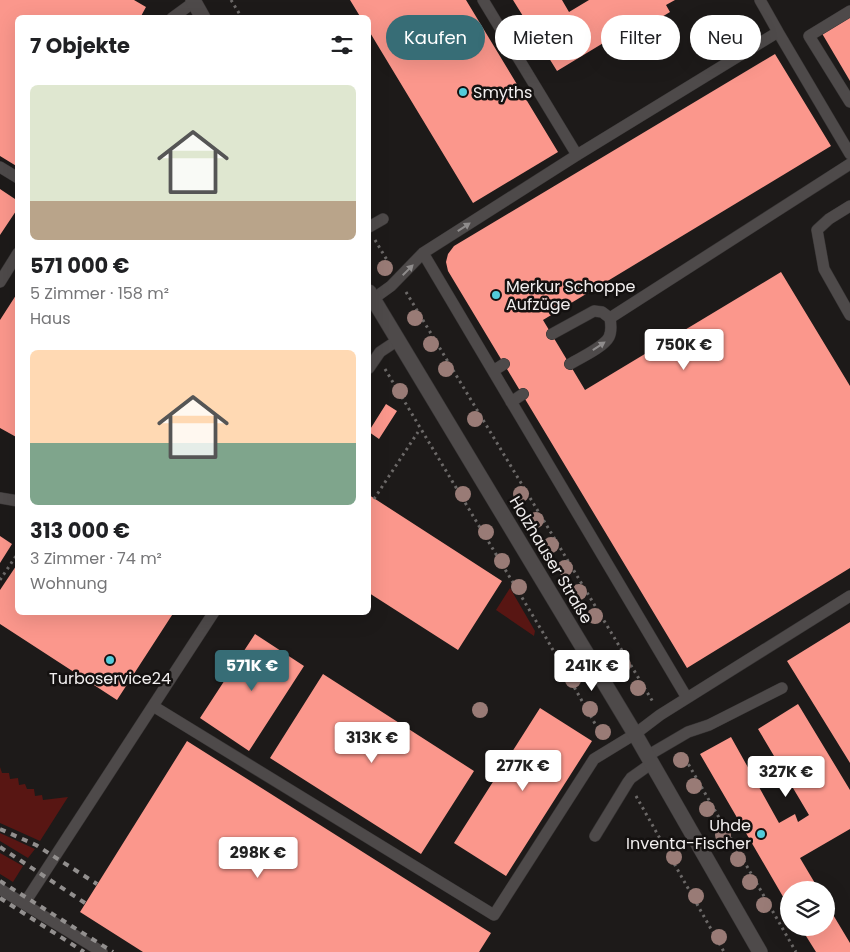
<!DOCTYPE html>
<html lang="de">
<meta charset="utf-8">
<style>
:root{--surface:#fff;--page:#f6f6f6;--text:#202124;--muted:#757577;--accent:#376d76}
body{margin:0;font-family:Poppins,sans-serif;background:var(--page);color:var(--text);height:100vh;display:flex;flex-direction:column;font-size:19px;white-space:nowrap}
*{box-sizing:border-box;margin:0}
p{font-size:16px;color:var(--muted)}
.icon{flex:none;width:28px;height:28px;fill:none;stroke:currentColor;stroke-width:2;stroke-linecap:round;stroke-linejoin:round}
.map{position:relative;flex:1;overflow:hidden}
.panel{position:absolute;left:15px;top:15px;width:356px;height:600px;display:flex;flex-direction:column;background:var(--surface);border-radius:8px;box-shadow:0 5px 20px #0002}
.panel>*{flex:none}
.banner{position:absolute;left:386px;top:15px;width:389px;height:45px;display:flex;gap:10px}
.tools{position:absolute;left:780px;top:881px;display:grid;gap:10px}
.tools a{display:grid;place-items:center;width:55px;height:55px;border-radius:50%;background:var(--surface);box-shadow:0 5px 20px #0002;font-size:25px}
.price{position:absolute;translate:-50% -42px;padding:0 11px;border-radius:5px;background:#fff;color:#222;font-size:16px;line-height:32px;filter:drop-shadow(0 1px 2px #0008)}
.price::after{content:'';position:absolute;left:50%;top:30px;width:15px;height:11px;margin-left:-8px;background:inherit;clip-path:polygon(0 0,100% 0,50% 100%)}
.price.active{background:var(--accent);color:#fff}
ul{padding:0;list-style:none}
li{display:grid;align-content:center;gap:10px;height:265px;padding:0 15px}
li span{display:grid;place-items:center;height:155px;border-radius:8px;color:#555}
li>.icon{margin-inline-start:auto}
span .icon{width:90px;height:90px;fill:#fffc;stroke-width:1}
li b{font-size:21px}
h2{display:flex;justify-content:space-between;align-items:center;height:60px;padding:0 15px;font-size:21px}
.tag{padding:0 18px;border-radius:22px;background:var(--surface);box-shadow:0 5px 20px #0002;font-size:18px;line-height:45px}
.tag.active{background:var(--accent);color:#fff}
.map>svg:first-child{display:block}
.green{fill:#581613}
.building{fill:#fb978c}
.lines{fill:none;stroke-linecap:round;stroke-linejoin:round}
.lane-casing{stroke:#373434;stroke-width:12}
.secondary-casing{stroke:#373434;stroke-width:16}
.path{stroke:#6c6968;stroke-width:3;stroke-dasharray:2.5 4;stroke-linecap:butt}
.lane{stroke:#4e4a4a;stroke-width:11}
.secondary{stroke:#4e4a4a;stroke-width:15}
.rail{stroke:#928f8e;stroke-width:4;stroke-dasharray:6 6;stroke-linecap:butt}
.tree{fill:#997b76}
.oneway{fill:#8f8c8c}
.poi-dot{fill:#53cbda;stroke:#141110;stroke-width:2}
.labels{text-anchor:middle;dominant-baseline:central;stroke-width:5;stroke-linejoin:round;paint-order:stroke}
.poi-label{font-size:16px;fill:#f1eeee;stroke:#141110;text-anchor:start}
.street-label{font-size:16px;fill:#f1eeee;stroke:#141110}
</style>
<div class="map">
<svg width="850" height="952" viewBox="0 0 850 952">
<rect width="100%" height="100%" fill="#1d1a19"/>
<path class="green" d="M510,588l25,43 -1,5 -38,-26z
M0,767l2,6h7l1,6 8,-1 1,7 6,-1 2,5h7l1,7 7,-1 1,5 25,-3 -28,44 -40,-18z
M0,833l35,16 -7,9 -28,-17z
M0,853l23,13 -10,16 -13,-8z"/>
<path class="building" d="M0,0h134l12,7 -6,11h-122v149l-18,-11z
M350,0h116l92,152 -85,51 -104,-172v-13h-8z
M513,0h49l7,12 20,-12h86l-9,5 4,7 -18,11 -4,-7 -91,55z
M850,13v68l-30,-51z
M775,54l56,92 -288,174 42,70 196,-118 69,114v182l-163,100 -239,-397 -2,-9 2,-8 6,-8z
M0,189l18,12v7l-18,27z
M18,292v146l-18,-10v-108z
M386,404l11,7 -18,28 -10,-7v-1z
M369,495l133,86 -44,69 -89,-57z
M0,536l12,8 -12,19z
M18,563v49h156l-57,88 -117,-76v-34z
M850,622v141l-63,-102z
M255,634l49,32 -55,85 -49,-33z
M323,674l151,97 -53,83 -151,-96z
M798,704l52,86v39l-50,29 19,32h-30v17l-89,-153 31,-17 48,86 16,-9 3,8 11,-7 -51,-86z
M540,708l52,33 -86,135 -52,-33z
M187,741l304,192 -12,19h-336l-63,-40z
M826,903l24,40v9h-34l-15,-24h25z"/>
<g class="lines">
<defs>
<path id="lane" d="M483,0l94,155
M850,11l-41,25 41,66
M172,18l22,-16
M778,32l72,122
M0,167l18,11
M850,206l-21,13 -12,11 7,39 26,46
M369,227l14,-8
M423,253l264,445
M0,282l18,-29
M373,299l18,-13 32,-33 154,-98 201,-123 -18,-32
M610,318l240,-154
M552,334l42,-23 8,1 8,6c1,6 2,13 -1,19 -5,10 -29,21 -39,27
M369,368l11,-16 18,-12
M493,371l11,-7
M511,402l12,-8
M0,498l18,3
M153,706l341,209 100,-156 41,-25 25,-19 190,-119
M647,756l41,-24 21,-7 73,-37
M595,836l33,-54 3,-4 21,-15
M0,889l102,63
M24,904l190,-292"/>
<path id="secondary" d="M193,0l10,18
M369,292l266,442 125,218"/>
</defs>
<use href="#lane" class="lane-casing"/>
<use href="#secondary" class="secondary-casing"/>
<path class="path" d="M231,0l11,18
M375,240l15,25
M406,292l247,410
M385,369l160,267 57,100
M374,499l44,-67
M0,580l18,-27
M682,753l114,199
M636,796l88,156"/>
<use href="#lane" class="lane"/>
<use href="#secondary" class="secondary"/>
<path class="rail" d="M0,829l36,16 61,39
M0,847l85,56
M0,881l113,71
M0,898l84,54"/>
</g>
<g class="tree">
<circle cx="385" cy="268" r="8"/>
<circle cx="415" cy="318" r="8"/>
<circle cx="431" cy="344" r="8"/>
<circle cx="446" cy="369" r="8"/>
<circle cx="400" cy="391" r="8"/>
<circle cx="475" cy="419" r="8"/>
<circle cx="463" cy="494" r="8"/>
<circle cx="521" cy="494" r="8"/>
<circle cx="536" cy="520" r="8"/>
<circle cx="486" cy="532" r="8"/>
<circle cx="551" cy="545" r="8"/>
<circle cx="502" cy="561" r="8"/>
<circle cx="565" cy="568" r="8"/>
<circle cx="519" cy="587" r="8"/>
<circle cx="579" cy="592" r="8"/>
<circle cx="595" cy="616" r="8"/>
<circle cx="563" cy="661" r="8"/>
<circle cx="623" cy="665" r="8"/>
<circle cx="573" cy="680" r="8"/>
<circle cx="638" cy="688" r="8"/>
<circle cx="590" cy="709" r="8"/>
<circle cx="480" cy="710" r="8"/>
<circle cx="603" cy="732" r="8"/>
<circle cx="681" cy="760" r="8"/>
<circle cx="694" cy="786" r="8"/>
<circle cx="707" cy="809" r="8"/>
<circle cx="723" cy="835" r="8"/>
<circle cx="674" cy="857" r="8"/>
<circle cx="738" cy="859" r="8"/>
<circle cx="750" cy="882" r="8"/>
<circle cx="696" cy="896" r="8"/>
<circle cx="764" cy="905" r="8"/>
<circle cx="719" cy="937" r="8"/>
</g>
<defs><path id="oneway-solid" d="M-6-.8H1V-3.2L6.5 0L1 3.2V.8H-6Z" transform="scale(1.25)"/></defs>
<g class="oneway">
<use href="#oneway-solid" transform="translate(464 227) rotate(-33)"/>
<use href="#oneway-solid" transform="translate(408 270) rotate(-45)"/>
<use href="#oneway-solid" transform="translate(599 346) rotate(-34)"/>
</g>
<g class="poi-dot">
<circle cx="463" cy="92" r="5"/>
<circle cx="496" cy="295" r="5"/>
<circle cx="110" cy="660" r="5"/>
<circle cx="761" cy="834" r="5"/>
</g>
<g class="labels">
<g class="poi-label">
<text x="473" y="92">Smyths</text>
<text x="506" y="286">Merkur Schoppe<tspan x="506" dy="18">Aufzüge</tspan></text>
<text x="110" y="678" text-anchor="middle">Turboservice24</text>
<text x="751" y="825" text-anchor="end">Uhde<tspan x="751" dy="18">Inventa-Fischer</tspan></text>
</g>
<g class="street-label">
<text transform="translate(551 560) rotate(59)">Holzhauser Straße</text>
</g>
</g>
</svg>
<div class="tools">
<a><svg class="icon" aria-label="layers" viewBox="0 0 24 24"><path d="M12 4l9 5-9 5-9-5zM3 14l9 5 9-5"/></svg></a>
</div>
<b class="price" style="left:684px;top:371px">750K €</b>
<b class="price active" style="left:252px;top:692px">571K €</b>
<b class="price" style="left:592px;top:692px">241K €</b>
<b class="price" style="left:372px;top:764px">313K €</b>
<b class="price" style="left:523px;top:792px">277K €</b>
<b class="price" style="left:786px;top:798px">327K €</b>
<b class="price" style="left:258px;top:879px">298K €</b>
<div class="banner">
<a class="tag active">Kaufen</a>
<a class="tag">Mieten</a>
<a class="tag">Filter</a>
<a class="tag">Neu</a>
</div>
<section class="panel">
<h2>7 Objekte<svg class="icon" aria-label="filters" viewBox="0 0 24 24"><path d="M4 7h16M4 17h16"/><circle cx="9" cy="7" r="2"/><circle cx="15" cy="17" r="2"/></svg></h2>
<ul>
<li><span style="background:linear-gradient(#dfe7d0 75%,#b9a48a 0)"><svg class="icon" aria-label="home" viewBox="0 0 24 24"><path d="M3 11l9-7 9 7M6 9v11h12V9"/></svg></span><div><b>571 000 €</b><p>5 Zimmer · 158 m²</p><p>Haus</p></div></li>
<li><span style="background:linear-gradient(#ffd9b3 60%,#7fa58c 0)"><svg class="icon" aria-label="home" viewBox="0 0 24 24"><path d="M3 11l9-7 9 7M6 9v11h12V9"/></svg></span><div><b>313 000 €</b><p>3 Zimmer · 74 m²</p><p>Wohnung</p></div></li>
</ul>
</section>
</div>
